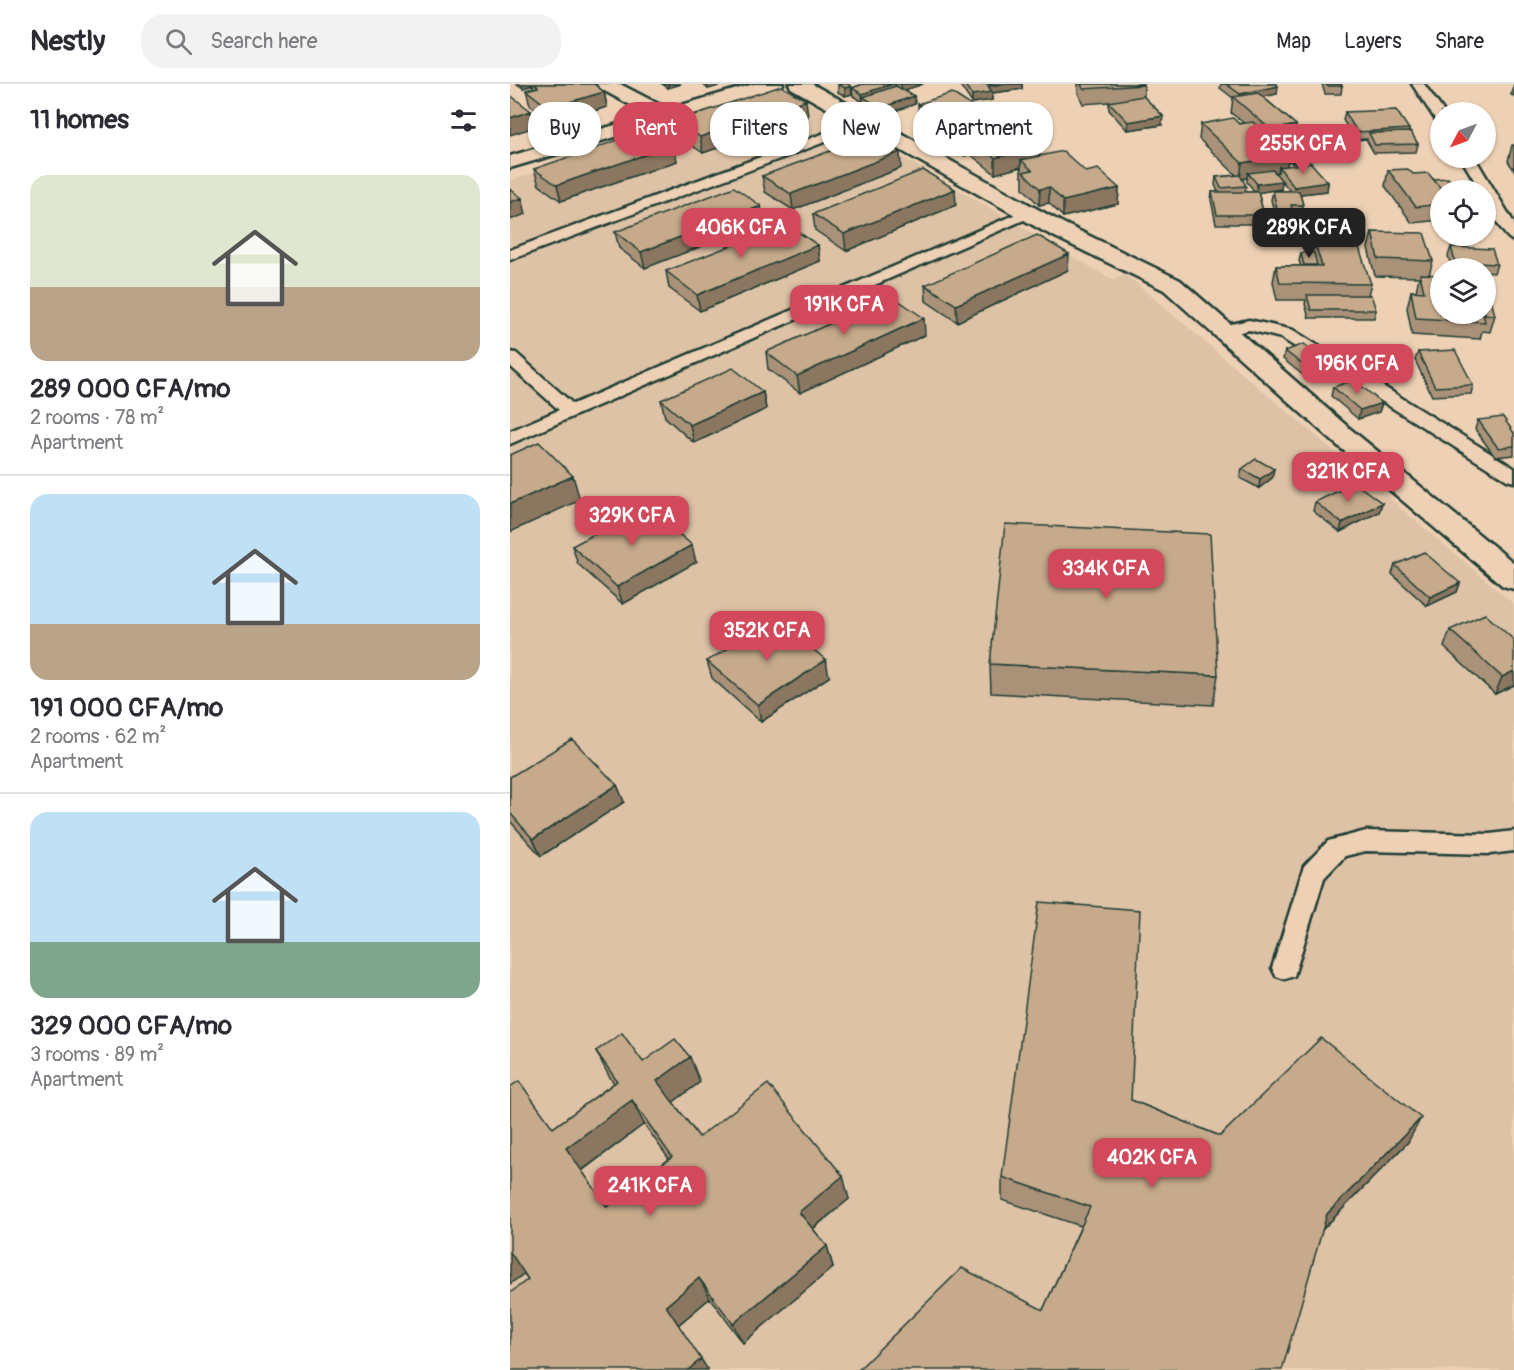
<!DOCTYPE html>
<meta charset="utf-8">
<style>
:root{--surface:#fff;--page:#f2f2f3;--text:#2b2b33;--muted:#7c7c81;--line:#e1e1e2;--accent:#d1495b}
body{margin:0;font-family:Pangolin,sans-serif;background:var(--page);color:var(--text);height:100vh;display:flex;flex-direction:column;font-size:22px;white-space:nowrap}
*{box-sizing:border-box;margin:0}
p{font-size:20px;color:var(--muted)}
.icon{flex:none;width:33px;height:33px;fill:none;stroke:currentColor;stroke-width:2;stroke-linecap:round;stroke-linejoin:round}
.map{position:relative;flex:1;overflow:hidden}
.side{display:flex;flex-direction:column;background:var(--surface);width:510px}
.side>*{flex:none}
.top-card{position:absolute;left:18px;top:18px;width:570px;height:54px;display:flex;gap:12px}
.needle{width:39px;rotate:229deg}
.controls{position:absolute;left:920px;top:18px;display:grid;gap:12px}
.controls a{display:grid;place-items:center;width:66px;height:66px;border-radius:50%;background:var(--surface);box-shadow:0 2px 4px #0004;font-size:30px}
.price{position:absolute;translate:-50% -51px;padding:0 14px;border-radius:12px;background:var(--accent);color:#fff;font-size:20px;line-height:39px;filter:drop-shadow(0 2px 3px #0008)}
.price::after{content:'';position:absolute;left:50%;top:36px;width:18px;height:14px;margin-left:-9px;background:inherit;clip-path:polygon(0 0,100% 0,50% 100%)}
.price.current{background:#222;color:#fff}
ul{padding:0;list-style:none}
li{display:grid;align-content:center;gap:12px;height:318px;padding:0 30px}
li+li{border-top:2px solid var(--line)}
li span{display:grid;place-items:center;height:186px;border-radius:18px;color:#555}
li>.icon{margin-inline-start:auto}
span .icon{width:108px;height:108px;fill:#fffc;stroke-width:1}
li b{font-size:26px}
h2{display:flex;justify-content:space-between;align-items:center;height:72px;padding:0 30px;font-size:26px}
.chip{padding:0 21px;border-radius:24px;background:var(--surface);box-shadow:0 2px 4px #0004;font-size:21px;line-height:54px}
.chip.current{background:var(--accent);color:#fff}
header{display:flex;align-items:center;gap:36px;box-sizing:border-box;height:84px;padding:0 30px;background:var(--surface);border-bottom:2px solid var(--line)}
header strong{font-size:28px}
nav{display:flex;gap:33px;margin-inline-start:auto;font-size:21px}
.search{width:420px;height:54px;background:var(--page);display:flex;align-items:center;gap:15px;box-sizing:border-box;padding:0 21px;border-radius:24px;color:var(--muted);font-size:22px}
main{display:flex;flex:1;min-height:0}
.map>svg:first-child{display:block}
.built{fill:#dec2a6}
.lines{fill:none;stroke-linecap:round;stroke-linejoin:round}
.service-casing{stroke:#1f3d34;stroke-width:5}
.minor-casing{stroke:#1f3d34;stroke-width:5}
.service{fill:#eed1b4;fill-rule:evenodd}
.minor{fill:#eed1b4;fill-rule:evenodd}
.wall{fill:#aa9278;stroke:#1f3d34;stroke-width:1.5;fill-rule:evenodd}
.shaded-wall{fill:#8b7761;stroke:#1f3d34;stroke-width:1.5}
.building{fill:#c6aa8b;stroke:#1f3d34;stroke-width:1.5;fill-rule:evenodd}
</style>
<header>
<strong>Nestly</strong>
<div class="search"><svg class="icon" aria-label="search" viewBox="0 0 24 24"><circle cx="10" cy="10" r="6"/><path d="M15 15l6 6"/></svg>Search here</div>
<nav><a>Map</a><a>Layers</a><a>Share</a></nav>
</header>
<main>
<section class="side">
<h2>11 homes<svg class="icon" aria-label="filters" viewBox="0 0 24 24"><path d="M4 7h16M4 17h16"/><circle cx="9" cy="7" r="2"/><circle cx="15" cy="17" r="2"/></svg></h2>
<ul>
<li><span style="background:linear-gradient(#dfe7d0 60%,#b9a48a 0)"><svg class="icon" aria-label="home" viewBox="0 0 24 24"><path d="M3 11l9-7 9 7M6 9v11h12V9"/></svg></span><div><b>289 000 CFA/mo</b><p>2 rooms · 78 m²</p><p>Apartment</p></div></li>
<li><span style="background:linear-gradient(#bfe0f5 70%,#b9a48a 0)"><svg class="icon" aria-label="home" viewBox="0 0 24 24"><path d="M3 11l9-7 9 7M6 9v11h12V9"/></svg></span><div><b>191 000 CFA/mo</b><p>2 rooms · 62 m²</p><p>Apartment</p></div></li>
<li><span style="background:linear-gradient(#bfe0f5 70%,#7fa58c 0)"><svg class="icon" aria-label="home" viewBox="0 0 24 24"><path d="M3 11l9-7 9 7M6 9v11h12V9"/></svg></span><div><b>329 000 CFA/mo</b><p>3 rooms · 89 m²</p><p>Apartment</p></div></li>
</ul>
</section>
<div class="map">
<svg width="1004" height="1286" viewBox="0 0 1004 1286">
<rect width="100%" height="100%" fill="#eed1b4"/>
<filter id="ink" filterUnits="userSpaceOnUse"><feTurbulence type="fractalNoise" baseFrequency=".0167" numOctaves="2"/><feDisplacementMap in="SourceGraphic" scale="12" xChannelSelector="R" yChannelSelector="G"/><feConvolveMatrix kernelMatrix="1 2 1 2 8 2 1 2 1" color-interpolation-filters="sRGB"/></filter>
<g filter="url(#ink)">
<path class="built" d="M281,8l322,188 12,-6 389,330v766h-1004v-1189z"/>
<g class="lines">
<defs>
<path id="service" d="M902,0h12l20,28h-4v8l-5,-1z
M355,34l5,1 2,3 -2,3 -360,135v-10z
M951,74h14l39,65v18c-11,-3 -29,-39 -29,-51h-5z
M518,125l7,4 -2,3 -523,228v-13l49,-21 -49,-44v-14l6,1 57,51z
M739,236l44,10 221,138v14l-7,-2 -226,-142 -32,-8 -25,6 -8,-5 2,-4z
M856,747l124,3 24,-3v20l-24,3 -124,-3 -21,5 -21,22 -30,98 -9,3 -9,-3 -4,-8 32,-102 24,-25z"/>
<path id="minor" d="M87,0h23l48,25 86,-25h29l-2,4 -271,80v-12l139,-41 -50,-27z
M279,0h23l249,138 119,58 168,147 166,136v26l-11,-3 -173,-147 -166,-149 -119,-58 -254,-144z"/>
</defs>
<use href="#service" class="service-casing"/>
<use href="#minor" class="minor-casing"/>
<use href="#service" class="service"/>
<use href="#minor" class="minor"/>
</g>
<path class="wall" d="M7,0h77l10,8 3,15 -54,16 -23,-18 -4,-15 7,-2v-3l-10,3z
M152,0h19l-13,4z
M192,0h15l1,2 -10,3z
M328,0l13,2 1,8 -7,2 -7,-4z
M353,0h60l-19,6 10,6 1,8 -34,12 -18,-11v-3l-10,-6 -1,-8z
M449,0h63v5l-30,4v7l-20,3z
M568,0h66v13l19,19 -1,9 -35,5 -18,-20v-8l-26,2 -5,-11z
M711,0h55l1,10 -14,3 33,28 -2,11 20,15 -1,9 -21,3 -4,-3 -1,6 41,16 -1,9 -27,3 3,11 -1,9 -9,-1 1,5 -1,8h-15l-7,-26 2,-9h17l-8,-10 -1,8 -23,3 6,23 -1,9h-47l-5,-24 1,-8h6l-3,-7 1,-8 20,-2 -37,-36 2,-15 43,-1 -13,-10 2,-15 -13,-10zM737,94v4l8,10h-10l1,-6 -4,-7z
M812,0h19l1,2 -1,8h-16z
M1004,0v12l-3,-1z
M408,20l67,25 55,27 46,16 33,16 -1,16 -55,13 -14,-14 -10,2 -16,-17v-11l-2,-1v-9l-26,7 -25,-20 -5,2 -12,-10v-7l-2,1 -32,-21z
M835,28l64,17v3l9,12 -2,8 -42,1 -7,-12v-2l-12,1 -12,-20z
M298,32l-105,37 -24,-16 -3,-16z
M822,51l21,13 -1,8h-18l-3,-13z
M163,61l4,16 -116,40 -22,-16 -5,-16z
M1002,61h2v25l-6,-9z
M391,84l-108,42 -28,-18 -3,-16z
M878,86l25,4 20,5 7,11v30l-28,3 -27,-37z
M446,121l-110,46 -31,-21 -2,-16z
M254,138l-119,46 -26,-20 -4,-16z
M801,147l60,53 -3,11 8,15 -2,8h-65l-4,-14 1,-4h-29l-4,-18 3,-16h25l-2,-5 2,-8h9l-2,-5z
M862,148l61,29 -4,14 56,39 10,1 -5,17 -8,-1 -2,8 -68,-4 -5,-27 4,-17h5l3,-14 -44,-1 -7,-28z
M308,161l2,16 -120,50 -31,-23 -3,-17z
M941,163l46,17 -3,9 -9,-1v-4h-33l-4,-12z
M558,186l-111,52 -31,-21 -1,-16z
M415,251l-125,58 -32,-24 -2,-17z
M775,267l45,12 -2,9 -19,8 -26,-21z
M908,268l55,33 -2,9 -39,2 -17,-36z
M823,303l49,16 -3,9 -21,7 -27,-23z
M253,308l3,17 -72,34 -29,-26 -4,-17z
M968,336l36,13v22l-19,2 -20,-28z
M732,385l30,9 -13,10 -19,-10z
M805,418l67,1 -3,9 -39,20 -27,-21z
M62,462l124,16 -73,42 -45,-40z
M885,481l65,18 -3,9 -30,14 -35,-32z
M940,546l64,55 -19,9 -51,-47z
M197,577l122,16 -68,45 -49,-44z
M480,580l228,11 -5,30 -222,-12z
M0,693l107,8 7,17 -83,54 -31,-35z
M86,967l47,11 57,20 -27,20 26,35 150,62 -36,30 14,17 6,21 -90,76 -33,-45 -32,27 -150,-46 -4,-5 29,-146 61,-45 -5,-7zM134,1040l25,35 -62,48 -25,-36z
M621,1016l89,36 188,6 -85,87 -280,81 38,-84 -79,-26v-23z"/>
<path class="shaded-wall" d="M12,0h10l1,1 -10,3z
M158,0h13l-13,4z
M197,0h10l1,2 -10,3z
M382,0h3l1,7 -33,6v5l-1,-8z
M391,0h22l-21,7z
M491,0h21v5l-30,4v7l-20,3v-8l16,-9z
M341,2l1,8 -7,2v-8z
M768,2l-1,8 -38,8 1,-8z
M94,8l3,15 -54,16 -4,-15z
M404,12l1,8 -34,12v-8z
M296,16l2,16 -105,37 -3,-16z
M21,27l4,16 -25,8v-17z
M474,30l1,15 -34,11 -1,-16z
M653,32l-1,9 -35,5 1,-8z
M786,41l-2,15 -18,-1 -1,5 -7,1 3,-15z
M163,61l4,16 -116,40 -4,-16z
M460,62v8l-5,2v-8z
M530,62v15l-19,-1v7l-26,7v-16z
M804,67l-1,9 -21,3 1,-8z
M390,68l1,16 -108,42 -2,-16z
M779,71l-3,16 -7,-4 -1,5 -27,5 -3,-4 -1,5 -7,1 2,-16z
M772,97l-1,8 -25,4 1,-9z
M818,98l-1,9 -34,4 1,-8z
M539,103v16l-10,2 1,-16z
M609,104l-1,16 -55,13v-16z
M445,105l1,16 -110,46 -2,-17z
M12,114l4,16 -16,6v-18z
M251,122l3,16 -119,46 -4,-16z
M308,161l2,16 -120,50 -3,-16z
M559,170l-1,16 -111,52 -1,-17z
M414,234l1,17 -125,58 -3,-17z
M820,279l-2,9 -19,8 2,-9z
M253,308l3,17 -72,34 -4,-18z
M872,319l-3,9 -21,7 2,-9z
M764,385l-2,9 -13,10 1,-9z
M63,392l7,24 -70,32v-28z
M872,419l-3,9 -39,20 2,-9z
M182,461l4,17 -73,42 -6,-17z
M950,499l-3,9 -30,14 3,-9z
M316,576l3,17 -68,45 -3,-17z
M1004,587v14l-19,9 7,-17z
M107,701l7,17 -83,54 -8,-17z
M180,973l10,25 -32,24 -11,-25z
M122,1016l12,24 -63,47 -15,-23z
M911,1034l-13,24 -91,93 10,-21z
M333,1092l6,23 -43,35 -7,-22z
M317,1162l6,21 -90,76 -10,-19z
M0,1168l16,20 -16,12z
M189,1194l11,20 -32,27 -12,-19z
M191,1275l7,11h-20z"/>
<path class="building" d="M25,0h59l10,8 -55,16 -23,-18 12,-3z
M328,0h10l3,2 -6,2z
M353,0h29l-30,10 -10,-6z
M454,0h37l-13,2 4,6 -20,3z
M571,0h63v1l-61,4z
M716,0h50l2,2 -38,8z
M816,0h15l1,2h-15z
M271,2l25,14 -106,37 -24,-16z
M386,2l18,10 -33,12 -18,-11z
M442,9l32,21 -34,10 -32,-20z
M748,9l38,32 -25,5 -38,-33z
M0,11l21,16 -21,7z
M633,12l20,20 -35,6 -19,-20z
M886,26l13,19 -52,3 -12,-20z
M723,34l6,6 14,-2 36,33 -47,8 -41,-39z
M499,39l5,4 -44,12v7l-5,2 -12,-10z
M504,43l26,19 -45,12 -25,-19z
M140,45l23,16 -116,40 -23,-16z
M901,48l7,12 -43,1 -6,-12z
M822,51h18l3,13h-18z
M361,52l29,16 -109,42 -29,-18z
M787,52l17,15 -21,4 -17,-16z
M553,67l23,21 12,-3 21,19 -56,13 -14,-14 -9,2 -17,-17 9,-2 -11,-10z
M801,79l17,19 -34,5 -15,-20z
M898,85l5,5 15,-1 14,17h-2v14l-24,3 -28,-37z
M413,86l32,19 -111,45 -31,-20z
M763,86l9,11 -25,3 -9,-11z
M730,91l6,11 -25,2 -5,-11z
M938,94l10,12h-16l-9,-11z
M224,103l27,19 -120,46 -26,-20z
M0,105l12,9 -12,4z
M763,107h26l4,14h-12l3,13h-15z
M702,108h46l6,23h-47z
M276,140l32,21 -121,50 -31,-24z
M801,147l43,1 17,52 -91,-1 -4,-17h46z
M862,148l52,1 9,28 -55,-2z
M527,151l32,19 -113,51 -31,-20z
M941,163l41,2 5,15 -42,-2z
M791,169h13l3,12h-13z
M910,190l20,1v39h45v-36l10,37 -12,-1 2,8 -69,-4 -5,-27 13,1z
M797,211h64l5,15h-65z
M382,212l32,22 -127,58 -31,-24z
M794,260l26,19 -19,8 -26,-20z
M945,266l18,35 -38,2 -17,-35z
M223,284l30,24 -73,33 -29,-25z
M844,296l28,23 -22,7 -27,-23z
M993,333l11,16v13l-16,2 -20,-28z
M29,358l34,34 -63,28v-49z
M746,375l18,10 -14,10 -18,-10z
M845,399l27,20 -40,20 -27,-21z
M136,423l46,38 -75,42 -45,-41z
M495,440l205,10 8,141 -228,-11z
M914,468l36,31 -30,14 -35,-32z
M975,530l29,26v31l-12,6 -52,-47z
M266,535l50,41 -68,45 -51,-44z
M62,655l45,46 -84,54 -23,-26v-36z
M529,818l101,8 -9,190 89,36 101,-98 100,80 -94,96 -45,156h-424l104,-102 81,42 47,-103 -88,-30z
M112,949l21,29 32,-23 15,18 -33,24 42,56 69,-53 75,92 -44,36 28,34 -94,78 -34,-46 -33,28 35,53 -13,11h-178v-77l18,-14 -18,-27v-165l9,-6 34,47 64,-47 -21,-30zM122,1016l40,57 -65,50 -41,-59z"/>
</g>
</svg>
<div class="controls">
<a><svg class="needle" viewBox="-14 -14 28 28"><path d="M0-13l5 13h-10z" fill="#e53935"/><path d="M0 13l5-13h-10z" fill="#7c7c81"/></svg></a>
<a><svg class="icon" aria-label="locate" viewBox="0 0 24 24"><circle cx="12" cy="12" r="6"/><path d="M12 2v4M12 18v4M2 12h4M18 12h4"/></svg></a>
<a><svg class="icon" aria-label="layers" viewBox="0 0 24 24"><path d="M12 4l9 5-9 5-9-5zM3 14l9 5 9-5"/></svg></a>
</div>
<b class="price" style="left:793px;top:91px">255K CFA</b>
<b class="price" style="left:231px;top:175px">406K CFA</b>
<b class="price current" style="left:799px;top:175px">289K CFA</b>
<b class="price" style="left:334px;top:252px">191K CFA</b>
<b class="price" style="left:847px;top:311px">196K CFA</b>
<b class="price" style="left:838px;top:419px">321K CFA</b>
<b class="price" style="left:122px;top:463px">329K CFA</b>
<b class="price" style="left:596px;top:516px">334K CFA</b>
<b class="price" style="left:257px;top:578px">352K CFA</b>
<b class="price" style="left:642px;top:1105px">402K CFA</b>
<b class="price" style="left:140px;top:1133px">241K CFA</b>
<div class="top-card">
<a class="chip">Buy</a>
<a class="chip current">Rent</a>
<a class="chip">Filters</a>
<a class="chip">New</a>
<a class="chip">Apartment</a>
</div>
</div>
</main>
